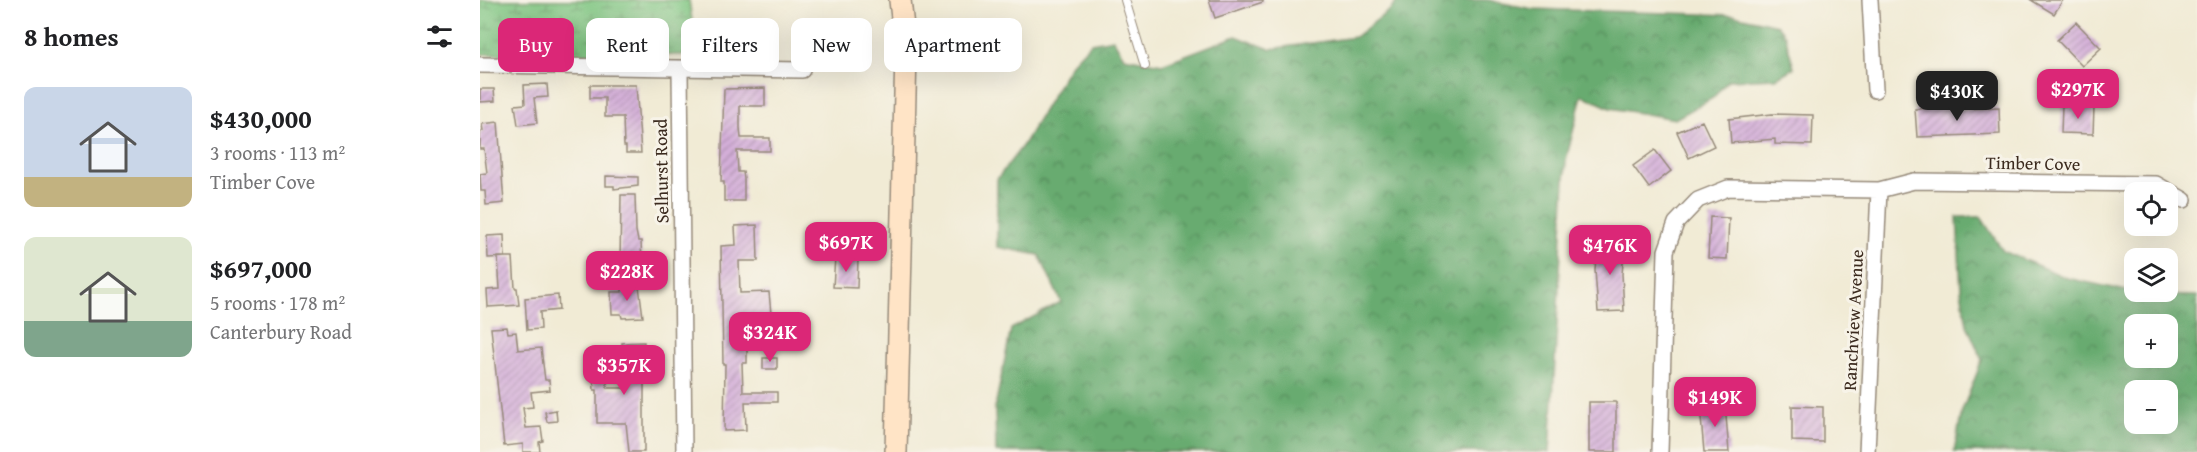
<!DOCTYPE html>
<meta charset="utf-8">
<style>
:root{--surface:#fff;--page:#f6f6f6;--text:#202124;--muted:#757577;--accent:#db2777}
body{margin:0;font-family:"Gentium Book Plus",serif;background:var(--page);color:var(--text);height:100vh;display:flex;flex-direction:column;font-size:22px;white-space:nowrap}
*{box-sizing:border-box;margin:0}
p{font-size:20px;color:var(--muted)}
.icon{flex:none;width:33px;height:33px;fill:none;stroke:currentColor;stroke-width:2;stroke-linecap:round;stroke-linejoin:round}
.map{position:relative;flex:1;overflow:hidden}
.side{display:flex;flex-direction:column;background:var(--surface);width:480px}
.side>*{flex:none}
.top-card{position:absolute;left:18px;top:18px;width:570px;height:54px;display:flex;gap:12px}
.buttons{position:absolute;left:1644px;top:182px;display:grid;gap:12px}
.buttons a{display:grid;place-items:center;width:54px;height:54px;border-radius:12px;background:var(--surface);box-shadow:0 6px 24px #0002;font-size:30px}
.price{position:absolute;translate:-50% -51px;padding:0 14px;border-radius:12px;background:var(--accent);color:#fff;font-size:20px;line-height:39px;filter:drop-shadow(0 2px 3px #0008)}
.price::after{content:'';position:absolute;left:50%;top:36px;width:18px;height:14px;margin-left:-9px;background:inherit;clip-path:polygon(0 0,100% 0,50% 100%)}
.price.current{background:#222;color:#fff}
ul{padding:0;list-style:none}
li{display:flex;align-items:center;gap:18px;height:150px;padding:0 24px}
li span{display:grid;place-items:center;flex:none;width:168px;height:120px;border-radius:12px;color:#555}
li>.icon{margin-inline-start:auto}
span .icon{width:72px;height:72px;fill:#fffc;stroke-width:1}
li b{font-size:26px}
h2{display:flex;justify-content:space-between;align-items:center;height:72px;padding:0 24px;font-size:26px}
.pill{padding:0 21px;border-radius:12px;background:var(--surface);box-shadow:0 6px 24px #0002;font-size:21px;line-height:54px}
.pill.current{background:var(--accent);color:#fff}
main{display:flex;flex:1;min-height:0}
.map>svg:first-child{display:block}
.forest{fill:url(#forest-crowns);stroke:#516a47;stroke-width:1.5;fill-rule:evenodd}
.wetland{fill:url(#wetland-marsh);stroke:#5d7850;stroke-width:1.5}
.building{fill:url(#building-hatch)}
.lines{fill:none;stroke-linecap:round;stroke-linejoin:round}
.lane-casing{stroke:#968a7a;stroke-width:10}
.street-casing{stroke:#968a7a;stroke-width:18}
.secondary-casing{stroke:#968a7a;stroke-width:24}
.lane{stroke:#fff;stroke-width:8}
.street{stroke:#fff;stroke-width:15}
.secondary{stroke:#ffe4c6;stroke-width:21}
.labels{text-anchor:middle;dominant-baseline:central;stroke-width:6;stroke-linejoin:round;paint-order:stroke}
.street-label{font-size:18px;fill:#3b2a1e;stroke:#f7f3e8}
</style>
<main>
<section class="side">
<h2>8 homes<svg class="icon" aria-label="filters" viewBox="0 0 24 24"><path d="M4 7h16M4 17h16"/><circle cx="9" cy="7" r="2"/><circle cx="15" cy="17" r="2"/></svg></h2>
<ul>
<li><span style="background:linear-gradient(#c9d6e8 75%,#c2b280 0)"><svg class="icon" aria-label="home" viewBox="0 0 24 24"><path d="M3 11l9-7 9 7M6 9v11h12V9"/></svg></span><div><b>$430,000</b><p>3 rooms · 113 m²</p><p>Timber Cove</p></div></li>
<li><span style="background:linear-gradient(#dfe7d0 70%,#7fa58c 0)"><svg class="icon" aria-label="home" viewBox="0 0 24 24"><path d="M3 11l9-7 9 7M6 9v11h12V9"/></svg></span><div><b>$697,000</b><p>5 rooms · 178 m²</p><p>Canterbury Road</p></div></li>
</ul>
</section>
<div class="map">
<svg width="1717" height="452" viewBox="0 0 1717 452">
<defs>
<pattern id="forest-crowns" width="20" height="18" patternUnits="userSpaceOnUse" patternTransform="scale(1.5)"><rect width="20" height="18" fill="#67ab70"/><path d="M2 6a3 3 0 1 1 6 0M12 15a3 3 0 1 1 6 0" fill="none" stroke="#568b5b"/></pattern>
<pattern id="wetland-marsh" width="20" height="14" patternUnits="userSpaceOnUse" patternTransform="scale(1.5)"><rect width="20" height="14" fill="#7fc682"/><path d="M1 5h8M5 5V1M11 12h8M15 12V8" fill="none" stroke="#69a16a"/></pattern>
<pattern id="building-hatch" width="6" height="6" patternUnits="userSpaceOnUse" patternTransform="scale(1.5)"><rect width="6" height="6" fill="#d4afd9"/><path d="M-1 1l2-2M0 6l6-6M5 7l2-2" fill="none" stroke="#ad8faf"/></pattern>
</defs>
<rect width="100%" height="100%" fill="#f7f3e8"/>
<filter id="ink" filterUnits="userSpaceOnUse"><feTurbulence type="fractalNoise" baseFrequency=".0167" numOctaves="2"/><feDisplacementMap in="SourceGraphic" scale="12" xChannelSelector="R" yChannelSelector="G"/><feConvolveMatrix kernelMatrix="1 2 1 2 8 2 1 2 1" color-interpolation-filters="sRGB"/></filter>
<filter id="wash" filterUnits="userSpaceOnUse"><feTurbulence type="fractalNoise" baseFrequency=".008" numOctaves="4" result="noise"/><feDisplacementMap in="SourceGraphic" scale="24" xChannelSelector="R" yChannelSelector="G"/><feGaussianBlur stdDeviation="1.35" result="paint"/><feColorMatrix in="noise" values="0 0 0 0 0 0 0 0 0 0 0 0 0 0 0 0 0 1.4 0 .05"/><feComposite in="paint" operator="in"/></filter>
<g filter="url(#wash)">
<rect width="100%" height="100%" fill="#f1ebd5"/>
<path class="forest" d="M918,0h89l46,9 201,6 43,10 8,10 9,33 -18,10 -48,2 -15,18 -38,21 -65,-11 -28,-13 -16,65 -16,292h-554l-1,-45 16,-78 50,-27 -22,-47 -42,-8v-68l26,-34 48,-81 20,-21 22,-4 11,18 38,7 74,-28 34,13 85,-12 36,-28z
M1477,217h24l22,34 64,27 78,17 52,1v156h-243l8,-41 20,-51 -15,-35 -6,-35zM1654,324h34v33h-34zM1654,390h34v33h-34z"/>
<path class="wetland" d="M0,0h209l8,55 -217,-1z"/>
<g id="blocks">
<path class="building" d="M729,0h54v2l-48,16z
M1551,0h32l-9,14z
M1596,22l25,26 -19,18 -25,-26z
M67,84l1,13 -14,1 3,25 -19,2 -3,-20 10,-1 -1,-19z
M110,85h46l5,68h-15v-7h-2l-1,-29h-18v-19h-15z
M285,88v18h-25v22l1,10h29v13h-33l1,21h5l1,7v22h-20v-19h-3l3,-93z
M0,89h14l1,12 -15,1z
M1582,106l32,1 -1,27 -32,-1z
M1473,107v2l46,-1 1,26 -83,3 -2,-28z
M1292,114l41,1 -1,30 -37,-1v-5l-44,4 -2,-24z
M1222,121l12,25 -25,12 -12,-26z
M18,122l6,81 -18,2 -1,-14h-4l-1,-17 7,-1 -3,-24h-4v-17l3,-1 -1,-7z
M1175,150l16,21 -22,17 -16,-22z
M126,176l32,1v9l-24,3v-3h-8z
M141,195h14l1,36 2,10h3l1,22h-22z
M1230,217l19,1 -2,41 -19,-1z
M277,225l1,36h-19l1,32 29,-1 3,33 -31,1v20h6v17h-5l1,29h34v10h-32l1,28 -22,1 1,-67h-2l-2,-118 15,-1 -1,-19z
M24,235l1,22 -17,1 -1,-22z
M1118,240l27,2 -3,32 2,37 -26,1 -3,-42z
M18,257h15l2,31h2l2,17 -31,2 -1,-17 13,-1z
M355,257l23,2 -1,29 -24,-1z
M142,286h17l4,31 -21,1 -1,-4h-9l-1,-22h11z
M78,295l1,15 -19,2 1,17 -14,1 -2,-32z
M27,327l1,6 8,-1 2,18 23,-2 4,32h4l1,10 -19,2 2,15 -10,1 3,20 15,-1 2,14 -4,1 1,10h-17v-8l-19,2 -13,-118z
M164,342v110h-15l-3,-29h-29v-33h-3l-2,-29 15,-1v28h21v-24l-6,1v-22z
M283,358h14v11h-14z
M1109,402h27v50h-27z
M1245,404l4,48h-25l-4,-46z
M1312,406l31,1v35l-31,-1z
M76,410l1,11 -10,1 -2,-10z"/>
</g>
</g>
<g filter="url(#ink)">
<use href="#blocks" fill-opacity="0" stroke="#968a7a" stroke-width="1.5"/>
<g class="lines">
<defs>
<path id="lane" d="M645,0l20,66"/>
<path id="street" d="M1390,0l5,90
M0,65l322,5
M200,70l4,382
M1180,452l6,-201 10,-28 22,-23 30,-12 151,2 35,-9 242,3 28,16
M1387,452l12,-262"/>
<path id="secondary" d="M416,452l10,-398 -6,-54"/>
</defs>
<use href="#lane" class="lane-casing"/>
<use href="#street" class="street-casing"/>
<use href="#secondary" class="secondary-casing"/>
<use href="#lane" class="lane"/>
<use href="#street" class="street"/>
<use href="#secondary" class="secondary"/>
</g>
</g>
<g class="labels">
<g class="street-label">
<text transform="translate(1553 163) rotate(1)">Timber Cove</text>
<text transform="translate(181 171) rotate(-91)">Selhurst Road</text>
<text transform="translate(1373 320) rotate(-87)">Ranchview Avenue</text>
</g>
</g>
</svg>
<div class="buttons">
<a><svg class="icon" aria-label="locate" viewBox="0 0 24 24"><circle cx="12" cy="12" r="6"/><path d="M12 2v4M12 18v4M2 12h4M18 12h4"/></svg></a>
<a><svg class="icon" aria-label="layers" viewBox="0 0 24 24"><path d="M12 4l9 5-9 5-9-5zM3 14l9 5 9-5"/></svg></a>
<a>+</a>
<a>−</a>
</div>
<b class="price" style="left:1598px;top:120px">$297K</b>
<b class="price current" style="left:1477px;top:122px">$430K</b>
<b class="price" style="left:366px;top:273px">$697K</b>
<b class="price" style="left:1130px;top:276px">$476K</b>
<b class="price" style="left:147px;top:302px">$228K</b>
<b class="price" style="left:290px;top:363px">$324K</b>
<b class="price" style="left:144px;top:396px">$357K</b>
<b class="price" style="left:1235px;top:428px">$149K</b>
<div class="top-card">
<a class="pill current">Buy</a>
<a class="pill">Rent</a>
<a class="pill">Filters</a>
<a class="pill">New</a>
<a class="pill">Apartment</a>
</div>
</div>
</main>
